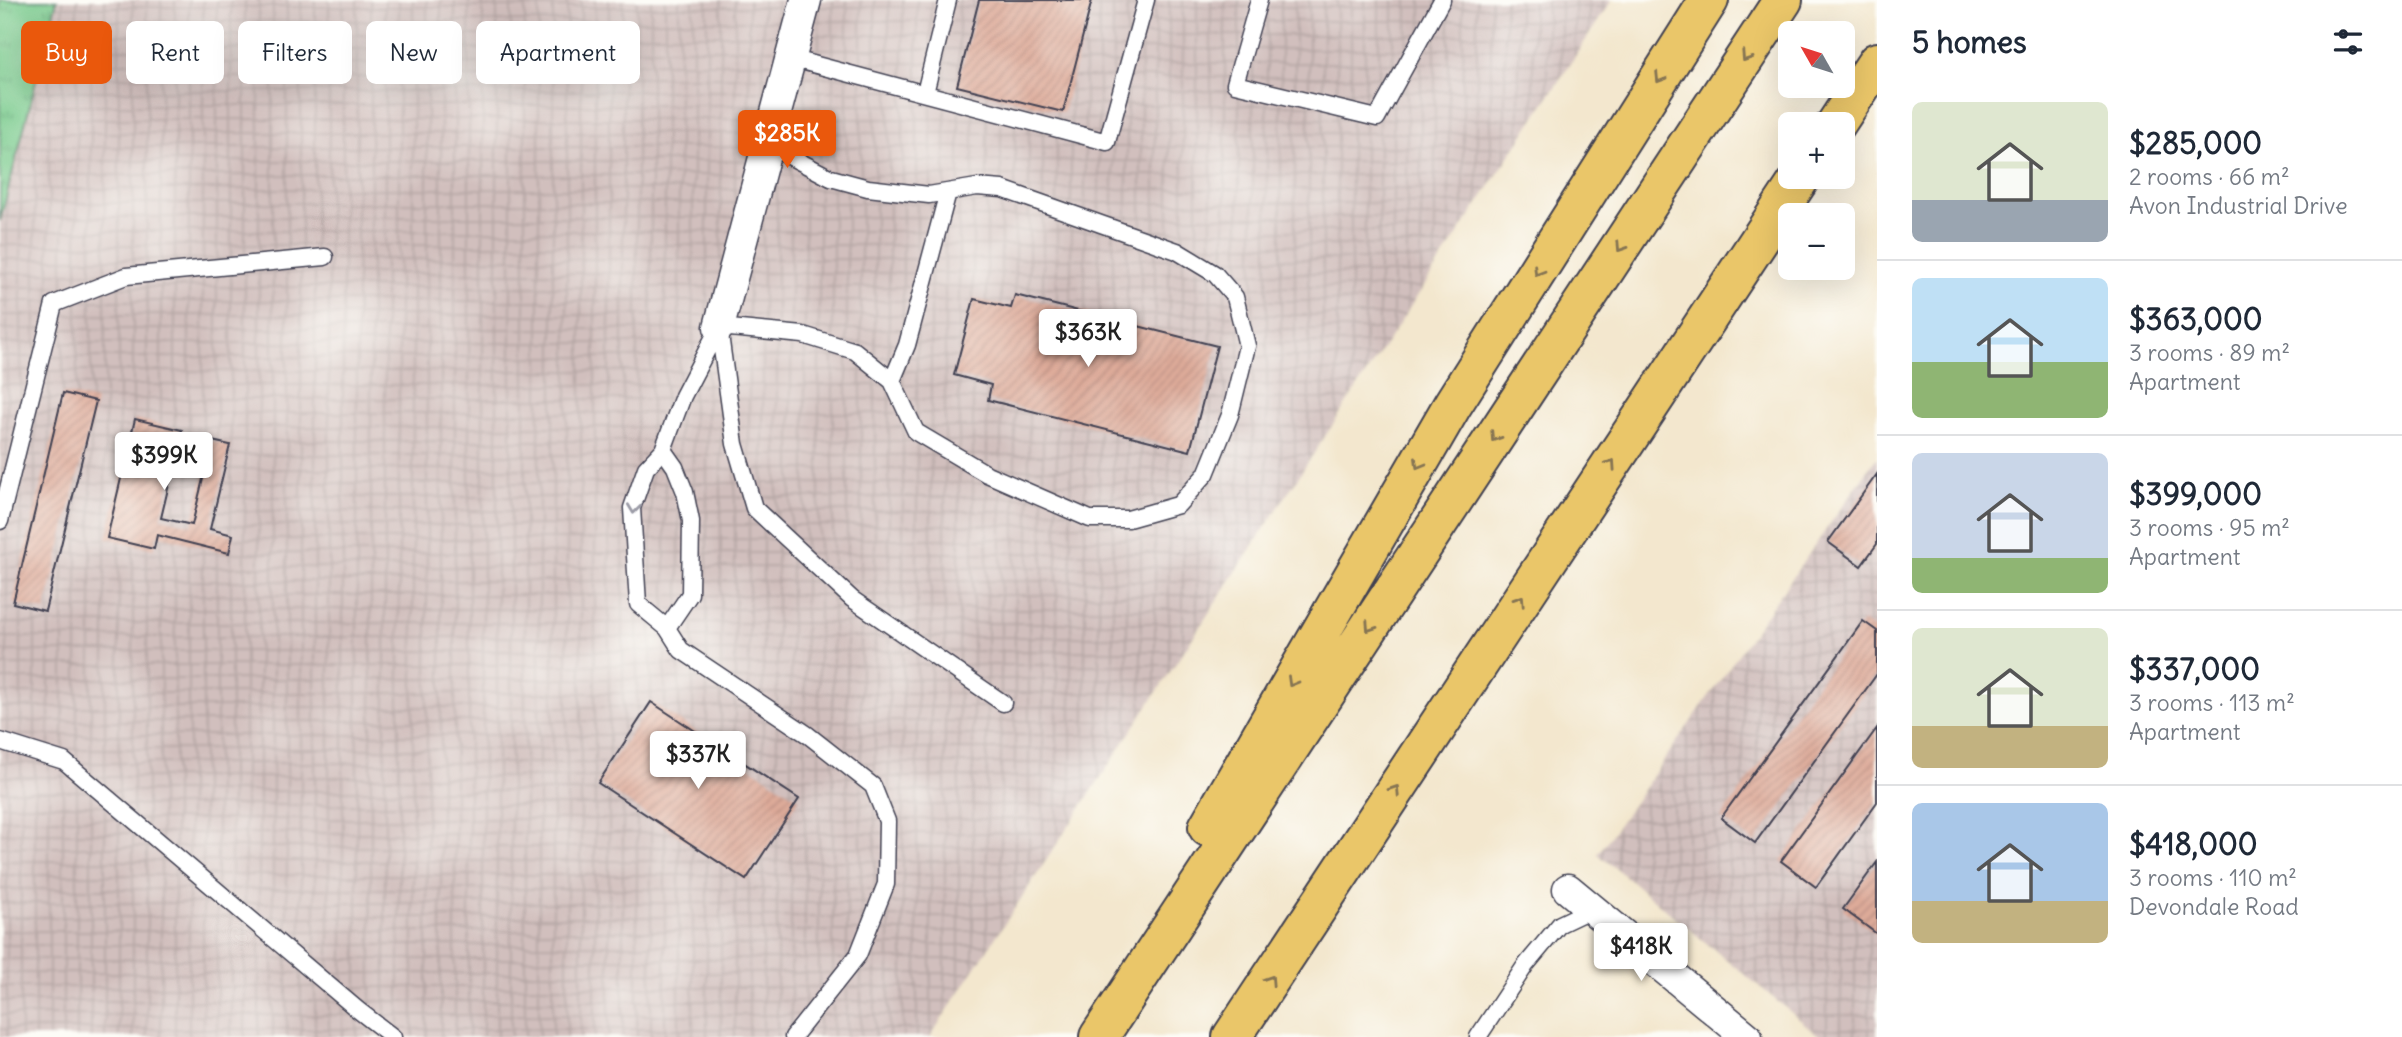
<!DOCTYPE html>
<meta charset="utf-8">
<style>
:root{--surface:#fff;--page:#f6f6f7;--text:#1f2937;--muted:#747a83;--line:#e0e1e3;--accent:#ea580c}
body{margin:0;font-family:Delius,sans-serif;background:var(--page);color:var(--text);height:100vh;display:flex;flex-direction:column;font-size:26px;white-space:nowrap}
*{box-sizing:border-box;margin:0}
p{font-size:23px;color:var(--muted)}
.icon{flex:none;width:38px;height:38px;fill:none;stroke:currentColor;stroke-width:2;stroke-linecap:round;stroke-linejoin:round}
.map{position:relative;flex:1;overflow:hidden}
.panel{display:flex;flex-direction:column;background:var(--surface);width:525px}
.panel>*{flex:none}
.hud{position:absolute;left:21px;top:21px;width:665px;height:63px;display:flex;gap:14px}
.needle{width:46px;rotate:309deg}
.buttons{position:absolute;left:1778px;top:21px;display:grid;gap:14px}
.buttons a{display:grid;place-items:center;width:77px;height:77px;border-radius:10px;background:var(--surface);box-shadow:0 7px 28px #0002;font-size:35px}
.price{position:absolute;translate:-50% -60px;padding:0 16px;border-radius:7px;background:#fff;color:#222;font-size:23px;line-height:46px;filter:drop-shadow(0 2px 4px #0008)}
.price::after{content:'';position:absolute;left:50%;top:42px;width:21px;height:16px;margin-left:-10px;background:inherit;clip-path:polygon(0 0,100% 0,50% 100%)}
.price.current{background:var(--accent);color:#fff}
ul{padding:0;list-style:none}
li{display:flex;align-items:center;gap:21px;height:175px;padding:0 35px}
li+li{border-top:2px solid var(--line)}
li span{display:grid;place-items:center;flex:none;width:196px;height:140px;border-radius:10px;color:#555}
li>.icon{margin-inline-start:auto}
span .icon{width:84px;height:84px;fill:#fffc;stroke-width:1}
li b{font-size:30px}
h2{display:flex;justify-content:space-between;align-items:center;height:84px;padding:0 35px;font-size:30px}
.chip{padding:0 24px;border-radius:10px;background:var(--surface);box-shadow:0 7px 28px #0002;font-size:24px;line-height:63px}
.chip.current{background:var(--accent);color:#fff}
main{display:flex;flex:1;min-height:0}
.map>svg:first-child{display:block}
.industrial{fill:url(#industrial-grid)}
.grass{fill:url(#grass-tufts);stroke:#4e7664;stroke-width:2}
.building{fill:url(#building-hatch)}
.lines{fill:none;stroke-linecap:round;stroke-linejoin:round}
.service-casing{stroke:#414051;stroke-width:19}
.minor-casing{stroke:#414051;stroke-width:33}
.motorway-casing{stroke:#414051;stroke-width:42}
.service{stroke:#fff;stroke-width:16}
.minor{stroke:#fff;stroke-width:30}
.motorway{stroke:#eac669;stroke-width:38}
.oneway{stroke:#867452}
.oneway2{stroke:#9c9ca7}
</style>
<main>
<div class="map">
<svg width="1877" height="1037" viewBox="0 0 1877 1037">
<defs>
<pattern id="industrial-grid" width="8" height="8" patternUnits="userSpaceOnUse" patternTransform="scale(1.75)"><rect width="8" height="8" fill="#d1bfbd"/><path d="M0 4h8M4 0v8" fill="none" stroke="#b3a4a3"/></pattern>
<pattern id="grass-tufts" width="24" height="20" patternUnits="userSpaceOnUse" patternTransform="scale(1.75)"><rect width="24" height="20" fill="#79cb8d"/><path d="M3 7l-1-3M5 7V3M7 7l1-3M15 17l-1-3M17 17v-4M19 17l1-3" fill="none" stroke="#68ae7b"/></pattern>
<pattern id="building-hatch" width="6" height="6" patternUnits="userSpaceOnUse" patternTransform="scale(1.75)"><rect width="6" height="6" fill="#da9"/><path d="M-1 1l2-2M0 6l6-6M5 7l2-2" fill="none" stroke="#bd9285"/></pattern>
</defs>
<rect width="100%" height="100%" fill="#fdfcf7"/>
<filter id="ink" filterUnits="userSpaceOnUse"><feTurbulence type="fractalNoise" baseFrequency=".0143" numOctaves="2"/><feDisplacementMap in="SourceGraphic" scale="14" xChannelSelector="R" yChannelSelector="G"/><feConvolveMatrix kernelMatrix="1 2 1 2 8 2 1 2 1" color-interpolation-filters="sRGB"/></filter>
<filter id="wash" filterUnits="userSpaceOnUse"><feTurbulence type="fractalNoise" baseFrequency=".00686" numOctaves="4" result="noise"/><feDisplacementMap in="SourceGraphic" scale="28" xChannelSelector="R" yChannelSelector="G"/><feGaussianBlur stdDeviation="1.57" result="paint"/><feColorMatrix in="noise" values="0 0 0 0 0 0 0 0 0 0 0 0 0 0 0 0 0 1.4 0 .05"/><feComposite in="paint" operator="in"/></filter>
<g filter="url(#wash)">
<rect width="100%" height="100%" fill="#f3e7ce"/>
<path class="industrial" d="M57,0h1555l-682,1037h-930v-816z
M1877,457v580h-56l-223,-183z"/>
<path class="grass" d="M0,0h57l-57,221z"/>
<g id="blocks">
<path class="building" d="M979,0h113l-29,112 -106,-26z
M1015,295l202,51 -27,105 -202,-51 3,-15 -37,-10 20,-76 37,9z
M63,393l33,8 -51,210 -32,-8z
M135,419l47,11 -21,88 31,7 20,-84 18,4 -20,84 23,6 -4,18 -72,-18 -3,14 -47,-11z
M1877,474v70l-16,22 -33,-24z
M1863,621l14,10v43l-122,169 -34,-25z
M651,702l148,97 -53,81 -148,-97z
M1877,728v74l-61,85 -35,-26z
M1877,862v72l-34,-25z"/>
</g>
</g>
<g filter="url(#ink)">
<use href="#blocks" fill-opacity="0" stroke="#414051" stroke-width="2"/>
<g class="lines">
<defs>
<path id="service" d="M1259,0l-24,84 142,34 65,-118
M790,58l317,84 39,-142
M925,93l23,-93
M719,327l84,8 52,16 37,30 24,51 71,42 103,45h38l50,-14 28,-31 24,-59 17,-69 -12,-49 -20,-23 -38,-23 -175,-62 -25,-2 -48,8 -61,-7 -37,-10 -63,-33
M719,327l16,117 19,64 98,91 151,104
M892,381l15,-36 41,-153
M663,450l12,17 10,25 6,29 -1,73 -23,34 -29,-24 -6,-96 14,-40 17,-18 20,-54 36,-69
M0,521l54,-217 72,-28 199,-19
M667,628l14,22 127,85 65,51 14,35 -1,63 -28,71 -65,82
M0,741l64,20 294,249 35,27
M1478,1037l47,-71 35,-42 21,-10 -7,-13"/>
<path id="minor" d="M719,327l87,-327
M1568,889l179,148"/>
<path id="motorway" d="M1836,124l41,-62
M1208,827l245,-423 256,-404
M1099,1037l684,-1037
M1232,1037l569,-860"/>
</defs>
<use href="#service" class="service-casing"/>
<use href="#minor" class="minor-casing"/>
<use href="#motorway" class="motorway-casing"/>
<use href="#service" class="service"/>
<use href="#minor" class="minor"/>
<use href="#motorway" class="motorway"/>
</g>
<defs><path id="oneway-chevron" d="M-2-3.5L2.5 0L-2 3.5" fill="none" stroke-width="1.6" stroke-linecap="round" stroke-linejoin="round" transform="scale(1.75)"/></defs>
<g class="oneway">
<use href="#oneway-chevron" transform="translate(1746 57) rotate(123)"/>
<use href="#oneway-chevron" transform="translate(1660 78) rotate(122)"/>
<use href="#oneway-chevron" transform="translate(1621 247) rotate(123)"/>
<use href="#oneway-chevron" transform="translate(1538 271) rotate(122)"/>
<use href="#oneway-chevron" transform="translate(1495 437) rotate(123)"/>
<use href="#oneway-chevron" transform="translate(1419 464) rotate(120)"/>
<use href="#oneway-chevron" transform="translate(1611 464) rotate(-56)"/>
<use href="#oneway-chevron" transform="translate(1520 600) rotate(-57)"/>
<use href="#oneway-chevron" transform="translate(1370 627) rotate(123)"/>
<use href="#oneway-chevron" transform="translate(1292 682) rotate(120)"/>
<use href="#oneway-chevron" transform="translate(1395 790) rotate(-57)"/>
<use href="#oneway-chevron" transform="translate(1270 980) rotate(-57)"/>
</g>
<use class="oneway2" href="#oneway-chevron" transform="translate(634 509) rotate(97)"/>
</g>
</svg>
<div class="buttons">
<a><svg class="needle" viewBox="-14 -14 28 28"><path d="M0-13l5 13h-10z" fill="#e53935"/><path d="M0 13l5-13h-10z" fill="#747a83"/></svg></a>
<a>+</a>
<a>−</a>
</div>
<b class="price current" style="left:787px;top:170px">$285K</b>
<b class="price" style="left:1088px;top:369px">$363K</b>
<b class="price" style="left:164px;top:492px">$399K</b>
<b class="price" style="left:698px;top:791px">$337K</b>
<b class="price" style="left:1641px;top:983px">$418K</b>
<div class="hud">
<a class="chip current">Buy</a>
<a class="chip">Rent</a>
<a class="chip">Filters</a>
<a class="chip">New</a>
<a class="chip">Apartment</a>
</div>
</div>
<section class="panel">
<h2>5 homes<svg class="icon" aria-label="filters" viewBox="0 0 24 24"><path d="M4 7h16M4 17h16"/><circle cx="9" cy="7" r="2"/><circle cx="15" cy="17" r="2"/></svg></h2>
<ul>
<li><span style="background:linear-gradient(#dfe7d0 70%,#9aa5b1 0)"><svg class="icon" aria-label="home" viewBox="0 0 24 24"><path d="M3 11l9-7 9 7M6 9v11h12V9"/></svg></span><div><b>$285,000</b><p>2 rooms · 66 m²</p><p>Avon Industrial Drive</p></div></li>
<li><span style="background:linear-gradient(#bfe0f5 60%,#8fb573 0)"><svg class="icon" aria-label="home" viewBox="0 0 24 24"><path d="M3 11l9-7 9 7M6 9v11h12V9"/></svg></span><div><b>$363,000</b><p>3 rooms · 89 m²</p><p>Apartment</p></div></li>
<li><span style="background:linear-gradient(#c9d6e8 75%,#8fb573 0)"><svg class="icon" aria-label="home" viewBox="0 0 24 24"><path d="M3 11l9-7 9 7M6 9v11h12V9"/></svg></span><div><b>$399,000</b><p>3 rooms · 95 m²</p><p>Apartment</p></div></li>
<li><span style="background:linear-gradient(#dfe7d0 70%,#c2b280 0)"><svg class="icon" aria-label="home" viewBox="0 0 24 24"><path d="M3 11l9-7 9 7M6 9v11h12V9"/></svg></span><div><b>$337,000</b><p>3 rooms · 113 m²</p><p>Apartment</p></div></li>
<li><span style="background:linear-gradient(#a9c7e8 70%,#c2b280 0)"><svg class="icon" aria-label="home" viewBox="0 0 24 24"><path d="M3 11l9-7 9 7M6 9v11h12V9"/></svg></span><div><b>$418,000</b><p>3 rooms · 110 m²</p><p>Devondale Road</p></div></li>
</ul>
</section>
</main>
